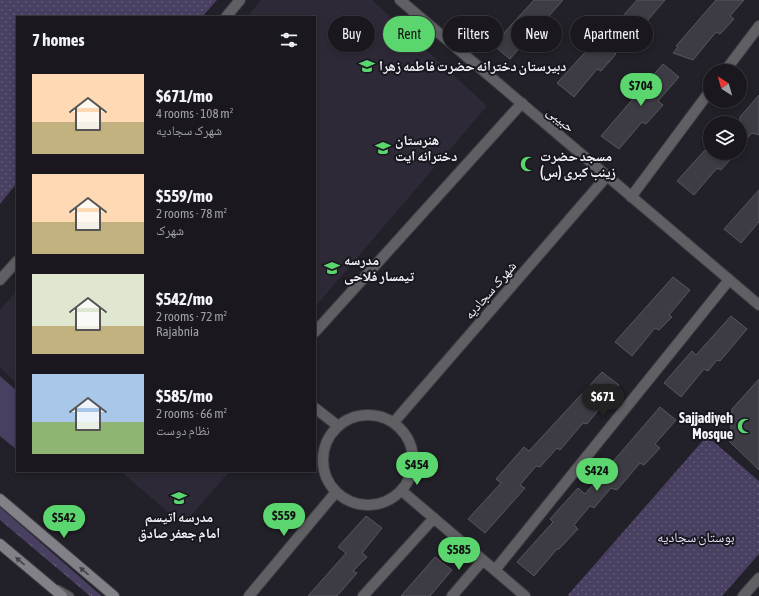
<!DOCTYPE html>
<meta charset="utf-8">
<style>
:root{--surface:#1a181e;--page:#27252b;--text:#f1f3f6;--muted:#9fa0a4;--line:#38373c;--accent:#5bd56e}
body{margin:0;font-family:"Asap Condensed","Noto Naskh Arabic",sans-serif;background:var(--page);color:var(--text);height:100vh;display:flex;flex-direction:column;font-size:15px;white-space:nowrap}
*{box-sizing:border-box;margin:0}
p{font-size:13px;color:var(--muted)}
.icon{flex:none;width:22px;height:22px;fill:none;stroke:currentColor;stroke-width:2;stroke-linecap:round;stroke-linejoin:round}
.map{position:relative;flex:1;overflow:hidden}
.side{position:absolute;left:16px;top:16px;width:300px;height:456px;display:flex;flex-direction:column;background:var(--surface);border-radius:0px;box-shadow:0 2px 6px #0003,0 0 0 1px var(--line)}
.side>*{flex:none}
.banner{position:absolute;left:328px;top:16px;width:371px;height:36px;display:flex;gap:8px}
.needle{width:26px;rotate:323deg}
.tools{position:absolute;left:703px;top:64px;display:grid;gap:8px}
.tools a{display:grid;place-items:center;width:44px;height:44px;border-radius:50%;background:var(--surface);box-shadow:0 2px 6px #0003,0 0 0 1px var(--line);font-size:20px}
.price{position:absolute;translate:-50% -34px;padding:0 9px;border-radius:14px;background:var(--accent);color:#111;font-size:13px;line-height:26px;filter:drop-shadow(0 1px 2px #0008)}
.price::after{content:'';position:absolute;left:50%;top:24px;width:12px;height:9px;margin-left:-6px;background:inherit;clip-path:polygon(0 0,100% 0,50% 100%)}
.price.active{background:#222;color:#fff}
ul{padding:0;list-style:none}
li{display:flex;align-items:center;gap:12px;height:100px;padding:0 16px}
li span{display:grid;place-items:center;flex:none;width:112px;height:80px;border-radius:0px;color:#555}
li>.icon{margin-inline-start:auto}
span .icon{width:48px;height:48px;fill:#fffc;stroke-width:1}
li b{font-size:17px}
h2{display:flex;justify-content:space-between;align-items:center;height:48px;padding:0 16px;font-size:17px}
.tag{padding:0 14px;border-radius:18px;background:var(--surface);box-shadow:0 2px 6px #0003,0 0 0 1px var(--line);font-size:14px;line-height:36px}
.tag.active{background:var(--accent);color:#111}
.map>svg:first-child{display:block}
.built{fill:#2d2936}
.grass{fill:url(#grass-tufts)}
.park{fill:url(#park-dots)}
.garden{fill:#493f61}
.building{fill:#3d3b43;stroke:#58565f}
.lines{fill:none;stroke-linecap:round;stroke-linejoin:round}
.service-casing{stroke:#3f3e45;stroke-width:9}
.minor-casing{stroke:#3f3e45;stroke-width:12}
.secondary-casing{stroke:#3f3e45;stroke-width:12}
.service{stroke:#605f63;stroke-width:7}
.minor{stroke:#605f63;stroke-width:10}
.secondary{stroke:#838188;stroke-width:10}
.oneway{fill:#434149}
.labels{text-anchor:middle;dominant-baseline:central;stroke-width:4;stroke-linejoin:round;paint-order:stroke}
.poi-label{font-size:14px;font-weight:bold;fill:#f4f3f9;stroke:#19171f;text-anchor:start}
.street-label{font-size:14px;fill:#f4f3f9;stroke:#19171f}
.park-label{font-size:14px;fill:#e6e0f9;stroke:#19171f}
</style>
<div class="map">
<svg width="759" height="596" viewBox="0 0 759 596">
<defs>
<pattern id="grass-tufts" width="24" height="20" patternUnits="userSpaceOnUse"><rect width="24" height="20" fill="#493f61"/><path d="M3 7l-1-3M5 7V3M7 7l1-3M15 17l-1-3M17 17v-4M19 17l1-3" fill="none" stroke="#645b78"/></pattern>
<pattern id="park-dots" width="8" height="8" patternUnits="userSpaceOnUse"><rect width="8" height="8" fill="#493f61"/><path d="M2 2h.1M6 6h.1" fill="none" stroke="#645b78" stroke-width="1.8" stroke-linecap="round"/></pattern>
</defs>
<rect width="100%" height="100%" fill="#222028"/>
<path class="built" d="M261,0h111l115,106 -172,201v-290h-68z
M17,290v93l-17,-15v-58z
M120,471h110l-47,54z"/>
<path class="grass" d="M0,507l97,85 5,4h-12l-90,-76z"/>
<path class="park" d="M0,0h217l-15,17h-185v166l-17,21z
M707,436l52,45v73l-37,42h-153l-1,-1z"/>
<path class="garden" d="M0,376l17,15v59l-17,-14z"/>
<path class="building" d="M534,0h29l-14,16 2,2 -13,16 -5,-2 -23,27 -17,-14z
M637,0h28l-30,35 -4,-1 -2,3 -2,-1 1,1 -13,16 1,1 -15,17 -4,-2 -23,28 -17,-14 62,-68 3,2z
M716,0h28l-14,16 4,3 -14,15 -4,-2 -23,28 -20,-7 5,-6 -2,-1z
M663,64l16,13 -21,24 5,4 -17,19 -4,-2 -23,27 -18,-13z
M759,95v40l-7,-2 -12,13v-29z
M705,150l4,3h27l-15,17 -4,-2 -23,27 -17,-14z
M759,190v32l-18,21 -17,-14z
M673,277l17,13 -21,25 3,2 -13,13 -4,-2 -23,28 -17,-14z
M731,316l16,13 -27,32 -3,-1 -9,11 -4,-2 -23,28 -17,-14 28,-32 4,4z
M602,372l17,13 -32,39 -4,-1 -23,27 -3,-2 -17,19 -4,-1 -16,19 5,3 -40,45 -17,-14 33,-36 -5,-4 28,-32 5,4z
M759,379v91l-29,-28 2,-33z
M660,407l16,13 -21,24 5,4 -16,17 -4,-2 -23,27 -6,-2 -17,20 -4,-2 -16,19 4,4 -19,20h-2l-23,27 -17,-14 36,-40 -3,-3 28,-31 7,6z
M366,516l16,12 -20,25 5,4 -14,14 4,2 -20,23h-29l38,-43 -8,-6z
M435,557l17,13 -22,26h-29z"/>
<g class="lines">
<defs>
<path id="service" d="M58,589l12,7"/>
<path id="minor" d="M400,0l359,305
M226,17l14,-17
M725,71l34,-45
M631,197l79,-106
M0,280l17,-19
M315,332l207,-229
M315,408l23,18
M323 460a45 45 0 1 1 90 0a45 45 0 1 1-90 0Z
M394,422l213,-246
M402,491l123,105
M495,570l234,-290
M249,596l87,-104
M363,596l71,-78
M452,596l31,-36
M743,596l16,-18"/>
<path id="secondary" d="M0,499l114,97
M0,544l62,52"/>
</defs>
<use href="#service" class="service-casing"/>
<use href="#minor" class="minor-casing"/>
<use href="#secondary" class="secondary-casing"/>
<use href="#service" class="service"/>
<use href="#minor" class="minor"/>
<use href="#secondary" class="secondary"/>
</g>
<defs><path id="oneway-solid" d="M-6-.8H1V-3.2L6.5 0L1 3.2V.8H-6Z"/></defs>
<g class="oneway">
<use href="#oneway-solid" transform="translate(20 561) rotate(-140)"/>
<use href="#oneway-solid" transform="translate(84 571) rotate(-140)"/>
</g>
<defs>
<symbol id="school-bare" viewBox="-9 -9 18 18"><path d="M0-5L7-2L0 1L-7-2ZM-4 1L0 2.5L4 1V4Q0 6-4 4Z" fill="#5bd56e" stroke="#19171f" stroke-width="2.5" paint-order="stroke"/></symbol>
<symbol id="mosque-bare" viewBox="-9 -9 18 18"><path d="M3.5-4.9A6 6 0 1 0 3.5 4.9A5 5 0 1 1 3.5-4.9Z" fill="#5bd56e" stroke="#19171f" stroke-width="2.5" paint-order="stroke"/></symbol>
</defs>
<g fill-rule="evenodd">
<use href="#school-bare" x="356" y="55" width="22" height="22"/>
<use href="#school-bare" x="372" y="137" width="22" height="22"/>
<use href="#mosque-bare" x="517" y="153" width="22" height="22"/>
<use href="#school-bare" x="321" y="257" width="22" height="22"/>
<use href="#mosque-bare" x="734" y="415" width="22" height="22"/>
<use href="#school-bare" x="168" y="487" width="22" height="22"/>
</g>
<g class="labels">
<g class="poi-label">
<text x="379" y="66">دبیرستان دخترانه حضرت فاطمه زهرا</text>
<text x="395" y="140">هنرستان<tspan x="395" dy="16">دخترانه ایت</tspan></text>
<text x="540" y="156">مسجد حضرت<tspan x="540" dy="16">زینب کبری (س)</tspan></text>
<text x="344" y="260">مدرسه<tspan x="344" dy="16">تیمسار فلاحی</tspan></text>
<text x="733" y="418" text-anchor="end">Sajjadiyeh<tspan x="733" dy="16">Mosque</tspan></text>
<text x="179" y="517" text-anchor="middle">مدرسه اتیسم<tspan x="179" dy="16">امام جعفر صادق</tspan></text>
</g>
<g class="street-label">
<text transform="translate(561 119) rotate(40)">حبیبی</text>
<text transform="translate(490 290) rotate(-49)">شهرک سجادیه</text>
</g>
<g class="park-label">
<text x="696" y="537">بوستان سجادیه</text>
</g>
</g>
</svg>
<div class="tools">
<a><svg class="needle" viewBox="-14 -14 28 28"><path d="M0-13l5 13h-10z" fill="#e53935"/><path d="M0 13l5-13h-10z" fill="#9fa0a4"/></svg></a>
<a><svg class="icon" aria-label="layers" viewBox="0 0 24 24"><path d="M12 4l9 5-9 5-9-5zM3 14l9 5 9-5"/></svg></a>
</div>
<b class="price" style="left:641px;top:107px">$704</b>
<b class="price active" style="left:603px;top:418px">$671</b>
<b class="price" style="left:417px;top:486px">$454</b>
<b class="price" style="left:597px;top:492px">$424</b>
<b class="price" style="left:284px;top:537px">$559</b>
<b class="price" style="left:64px;top:539px">$542</b>
<b class="price" style="left:459px;top:571px">$585</b>
<div class="banner">
<a class="tag">Buy</a>
<a class="tag active">Rent</a>
<a class="tag">Filters</a>
<a class="tag">New</a>
<a class="tag">Apartment</a>
</div>
<section class="side">
<h2>7 homes<svg class="icon" aria-label="filters" viewBox="0 0 24 24"><path d="M4 7h16M4 17h16"/><circle cx="9" cy="7" r="2"/><circle cx="15" cy="17" r="2"/></svg></h2>
<ul>
<li><span style="background:linear-gradient(#ffd9b3 60%,#c2b280 0)"><svg class="icon" aria-label="home" viewBox="0 0 24 24"><path d="M3 11l9-7 9 7M6 9v11h12V9"/></svg></span><div><b>$671/mo</b><p>4 rooms · 108 m²</p><p>شهرک سجادیه</p></div></li>
<li><span style="background:linear-gradient(#ffd9b3 60%,#c2b280 0)"><svg class="icon" aria-label="home" viewBox="0 0 24 24"><path d="M3 11l9-7 9 7M6 9v11h12V9"/></svg></span><div><b>$559/mo</b><p>2 rooms · 78 m²</p><p>شهرک</p></div></li>
<li><span style="background:linear-gradient(#dfe7d0 65%,#c2b280 0)"><svg class="icon" aria-label="home" viewBox="0 0 24 24"><path d="M3 11l9-7 9 7M6 9v11h12V9"/></svg></span><div><b>$542/mo</b><p>2 rooms · 72 m²</p><p>Rajabnia</p></div></li>
<li><span style="background:linear-gradient(#a9c7e8 60%,#8fb573 0)"><svg class="icon" aria-label="home" viewBox="0 0 24 24"><path d="M3 11l9-7 9 7M6 9v11h12V9"/></svg></span><div><b>$585/mo</b><p>2 rooms · 66 m²</p><p>نظام دوست</p></div></li>
</ul>
</section>
</div>
